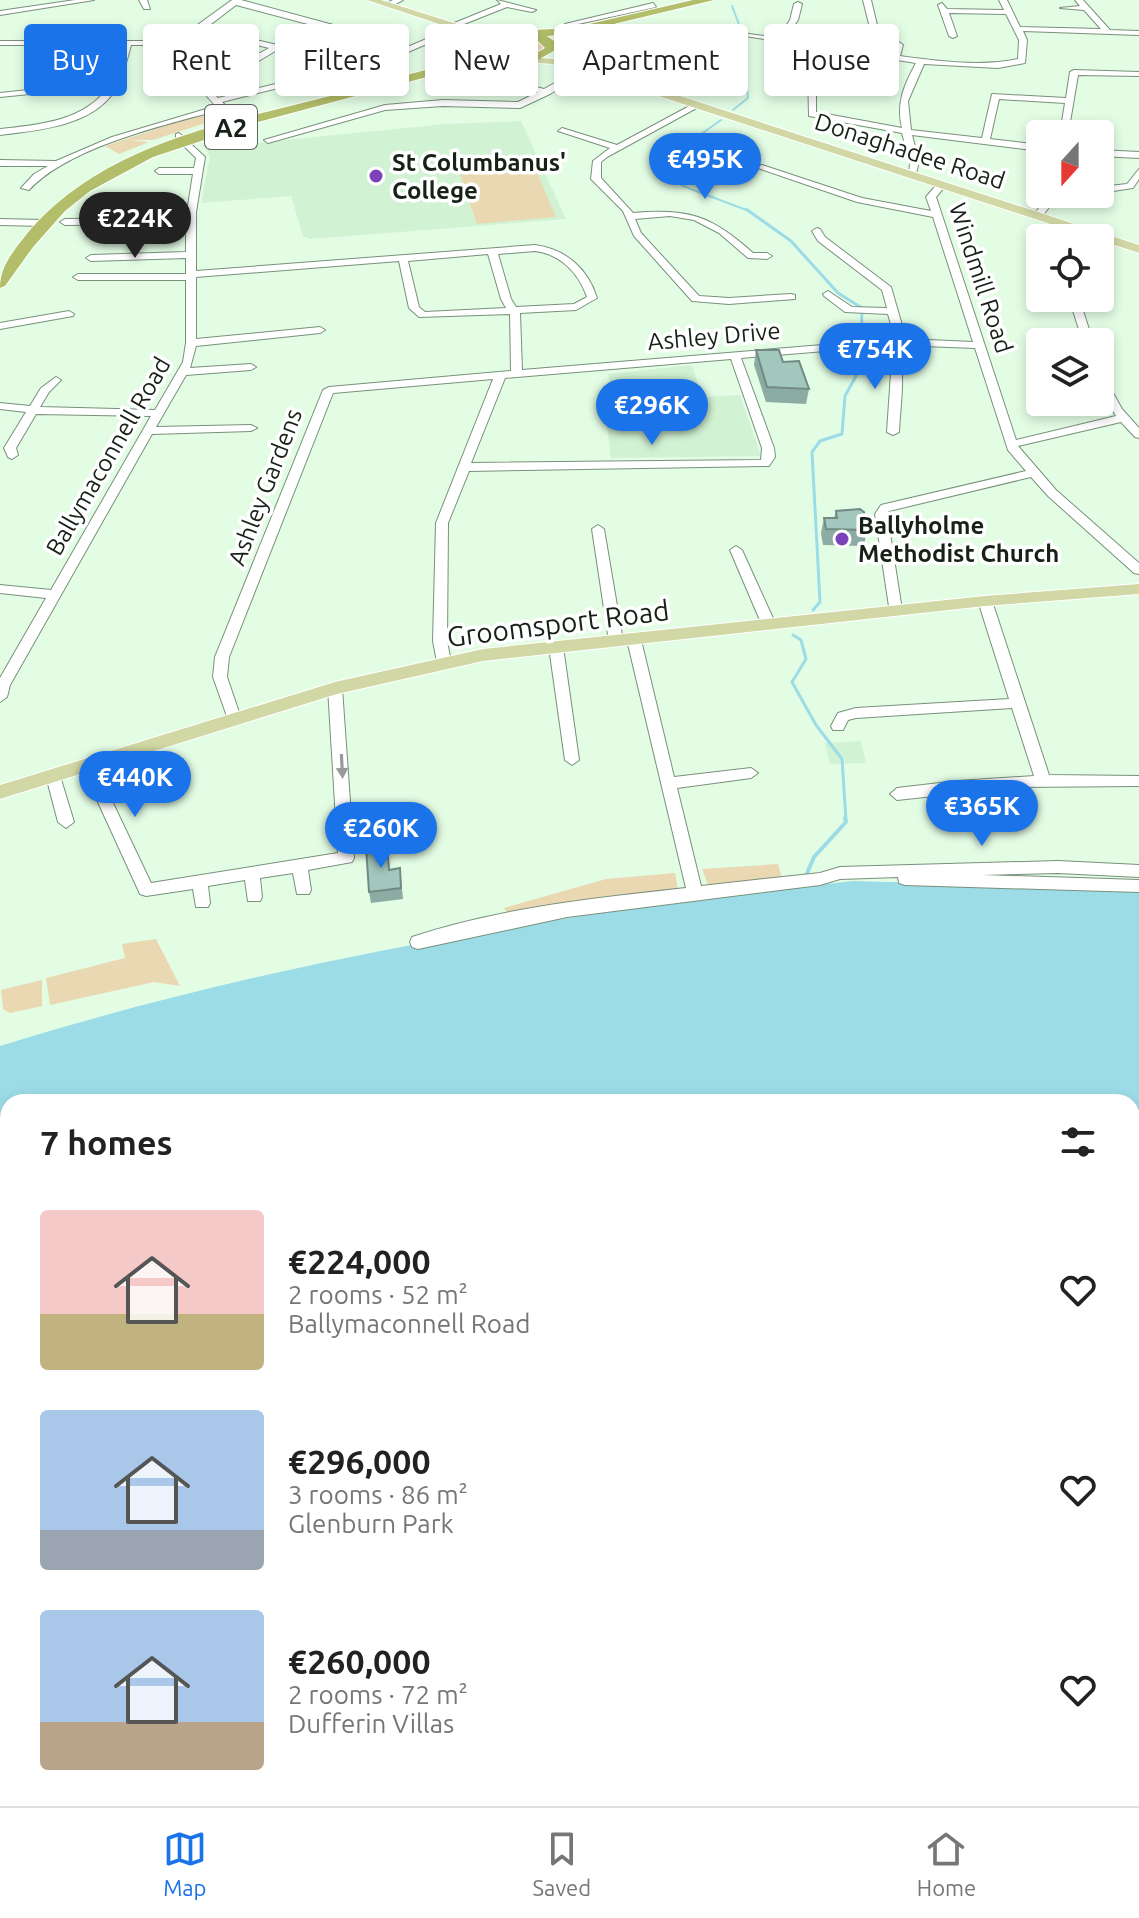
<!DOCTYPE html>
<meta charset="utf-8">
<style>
:root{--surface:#fff;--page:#f6f6f6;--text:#222;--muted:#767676;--line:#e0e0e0;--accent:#1a73e8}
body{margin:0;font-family:Ubuntu,sans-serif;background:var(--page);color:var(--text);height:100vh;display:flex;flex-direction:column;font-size:30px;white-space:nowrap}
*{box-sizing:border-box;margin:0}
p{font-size:26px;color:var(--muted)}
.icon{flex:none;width:44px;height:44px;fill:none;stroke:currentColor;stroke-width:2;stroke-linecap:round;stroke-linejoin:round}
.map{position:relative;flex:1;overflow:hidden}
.panel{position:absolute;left:0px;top:1094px;width:1140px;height:712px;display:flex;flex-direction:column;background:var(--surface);border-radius:24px 24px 0 0;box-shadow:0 4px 12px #0003}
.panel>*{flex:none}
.top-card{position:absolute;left:24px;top:24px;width:1092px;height:72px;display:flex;gap:16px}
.needle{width:52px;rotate:201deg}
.tools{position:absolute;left:1026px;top:120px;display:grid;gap:16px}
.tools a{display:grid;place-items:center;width:88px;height:88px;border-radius:8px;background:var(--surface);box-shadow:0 4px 12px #0003;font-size:40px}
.price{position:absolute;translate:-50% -68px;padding:0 18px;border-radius:28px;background:var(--accent);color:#fff;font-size:26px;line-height:52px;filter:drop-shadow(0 2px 4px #0008)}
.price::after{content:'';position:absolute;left:50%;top:48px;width:24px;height:18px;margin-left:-12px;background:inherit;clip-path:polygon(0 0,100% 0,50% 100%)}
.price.on{background:#222;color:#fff}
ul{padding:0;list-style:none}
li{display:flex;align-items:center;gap:24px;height:200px;padding:0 40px}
li span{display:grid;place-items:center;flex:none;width:224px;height:160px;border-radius:8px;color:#555}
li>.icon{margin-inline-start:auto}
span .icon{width:96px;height:96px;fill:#fffc;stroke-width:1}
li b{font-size:34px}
h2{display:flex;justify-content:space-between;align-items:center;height:96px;padding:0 40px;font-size:34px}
.chip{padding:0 28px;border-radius:8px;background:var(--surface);box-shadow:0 4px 12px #0003;font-size:28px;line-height:72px}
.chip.on{background:var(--accent);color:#fff}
.menu{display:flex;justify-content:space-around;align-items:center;height:112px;border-top:2px solid var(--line);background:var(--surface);font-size:22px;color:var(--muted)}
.menu a{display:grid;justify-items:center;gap:4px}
.menu .on{color:var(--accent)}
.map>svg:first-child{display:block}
.built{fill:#d2f2d4}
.green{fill:#ead8b2}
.water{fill:#9cdce7;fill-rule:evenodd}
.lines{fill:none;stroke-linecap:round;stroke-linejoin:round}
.stream-far2{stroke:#9cdce7;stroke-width:2}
.stream-far1{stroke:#9cdce7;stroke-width:3}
.stream{stroke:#9cdce7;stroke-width:4}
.minor-casing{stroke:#79907b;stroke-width:2}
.major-casing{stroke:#fff;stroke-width:2}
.highway-casing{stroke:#fff;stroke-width:2}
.minor{fill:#fff;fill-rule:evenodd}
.major{fill:#d1d8a5;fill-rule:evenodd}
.highway{fill:#b2be69;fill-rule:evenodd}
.wall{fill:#8baba3}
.building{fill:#a2c7bd;stroke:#718b84;stroke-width:2}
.oneway{fill:#979b97}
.poi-dot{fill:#7b42b9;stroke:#fff;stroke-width:3}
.labels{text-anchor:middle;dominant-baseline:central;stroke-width:7;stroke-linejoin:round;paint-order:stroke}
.far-street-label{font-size:24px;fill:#172118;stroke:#fff}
.far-poi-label{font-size:24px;font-weight:bold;fill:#172118;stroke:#fff;text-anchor:start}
.shield{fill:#fff;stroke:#5d645d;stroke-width:2}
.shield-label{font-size:26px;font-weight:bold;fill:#172118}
.street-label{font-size:28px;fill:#172118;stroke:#fff}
</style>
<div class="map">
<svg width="1139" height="1806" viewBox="0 0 1139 1806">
<rect width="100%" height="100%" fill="#e3fde5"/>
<path class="built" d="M521,121l45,98 -256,20 -7,-3 -12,-40 -90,7 9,-47 -5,-8 241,-24z
M692,365l10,32 38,-2 21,61 -150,2 -6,-47 10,-3 -7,-34z
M861,741l5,22 -36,1 -5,-21z"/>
<path class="green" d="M513,37l24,2 8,7c-11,15 -38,13 -52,3l4,-8z
M208,112l7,8 -62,20h-23l19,2 -30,12 -14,-8z
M535,168l21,49 -79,7 -17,-50z
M778,864l4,14 -74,7 -6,-16z
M675,873l3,16 -171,24 -3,-5 102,-29z
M156,939l24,47 -26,-4 -104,23 -4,-27 79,-20 -3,-14z
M42,980v26l-32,7 -7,-4 -2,-19z"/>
<path class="water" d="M853,881l286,8v917h-1139v-760c277,-86 565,-134 853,-165zM8,1102h1124v696h-1124z"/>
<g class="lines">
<path class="stream-far2" d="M732,6l8,21 -8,10 9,2 2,7 5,52 -15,12
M721,120l-41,29 -18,21 21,16 66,25"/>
<path class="stream-far1" d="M746,209l45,32 47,52 24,15 -1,41 -5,27 -11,20 -3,38 -22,7 -8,11 8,150 -7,8
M793,635l8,5 5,19 -14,23 24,43 26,34 4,61"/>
<path class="stream" d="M805,878l9,-21 32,-35 -1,-4"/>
<defs>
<path id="minor" d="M75,0h19l-94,15v-4z
M139,0h8l3,9h-6z
M232,0h9l133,36 31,12 52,-22 7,2 -77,33 -165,41 20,20v4h-6l-16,-16c-56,15 -151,37 -191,80l-8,-2 13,-14 14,-8h-48v-6l56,1 56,-24 104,-31c-16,-17 -34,-36 -33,-61h-52c-4,14 -7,29 -14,42 -22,39 -77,43 -117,48v-6c39,-4 85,-8 109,-43l-109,11v-4l111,-12 13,-36h-124v-4h109l2,-6 -26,-2 3,-4 31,2 -2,10h67l12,-15zM236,5l132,35 30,11 -58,17 -29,-15 -105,-25zM202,31l67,17 -18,10v4h6l20,-12 28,7 27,13 -114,28c-16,-17 -30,-35 -26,-59z
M393,0h10l-13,7 -7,-2z
M497,0l39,10 -4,2 -25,-5 -53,21 -7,-2 54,-22z
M863,0h8l6,25 26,20 -3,11c38,5 81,11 118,3l1,-19 -13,-26 -57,-1 8,23 -4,2 -4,-2 -11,-31 4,-2 5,6 57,1 -5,-10h8l13,27 81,2 -17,-19 -24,-2 20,-2 -5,-6h8l27,30 29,1v4l-116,-4 4,9 -2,23 -27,5 -74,-4 -16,37 3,29 71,8 10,-44 74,4 4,-26 4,-2 65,2v4l-61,-1 -10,59h-8l5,-31 -66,-4 -9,40 50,6v6l-128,-16 7,27 -4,15h-6l1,-15 -8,-29 -93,-17 -1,-44 4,-2 4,2v40l86,16c-6,-25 2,-43 14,-65l-171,-27 4,-2 29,4 12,-18 4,-16 4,-2 4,2 -4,16 -13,19 107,15 3,-8 -25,-18z
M653,3l3,4 -87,19 -4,-2z
M719,47l7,2 -10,35 -23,3 -22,11h-6v-4l23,-11 21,-3z
M519,62l4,2 -1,8 -16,7 38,10 39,-22 7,2 -40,25 -30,14 -77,-2 -58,4 -117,33 -4,-3 121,-35 58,-5 75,2 20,-10 -40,-11h-24l-4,-2 4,-2h23l18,-8v-5z
M695,103l7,2 -95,52 -6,5v16l32,35c56,-5 79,3 120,40h14l5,3 -5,3 -19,-1 -29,-25 -25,-13 -24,-4 -35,3 6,14 58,63 30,2 62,-4 4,1v4l-66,5 -37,-3 -58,-65 -11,-25 -32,-32 2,-18 17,-13 -52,-17 4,-3 55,17z
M179,133l26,24 -9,55v59l339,-26c31,4 53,24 62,53l-21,12 -56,3 2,57 373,-31 -7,-25 -43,-2 -21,-16 -1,-2 5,-3 24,16 35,1 -5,-18 -64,-49 -6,-10 5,-3 3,1 5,8 66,50 15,52 67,3 -40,-125 -76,-15 -102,-35 7,-2 100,33 69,13 -5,-14 12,-14h6l2,2 -10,12 80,243 100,-24 -16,-27v-13l4,1 18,32 17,19v10l-4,-1 -14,-15 -103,24 38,44 83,73v11l-5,-1 -86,-77 -17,-19 -142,34 -2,3 15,96 -2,3h-10l-15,-99 6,-9 145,-34 -18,-21 -33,-102 -79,-3c11,27 4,59 3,87l-6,3 -6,-3 4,-59 -6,-27 -144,12 33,90 1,9 -6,9 -300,5 -21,52 -1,118 4,21 -7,5 -7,-5 -4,-21 3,-118 57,-144 -160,14 -104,264 -2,20 14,41 -7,5 -5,-1 -16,-45 2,-20 108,-267 6,-3 182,-16 -1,-57 -91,3 -10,-9 -10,-47 -203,16v62l124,-12 5,3 -5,3 -124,13 -6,22 61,-4 5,3 -5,3 -65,5 -30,52 95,-2 6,3 -6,3 -99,3 -142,251 -3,12 -7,5v-24l46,-80 -46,-5v-8l51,5 100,-174 -115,-2 -20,34 2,7 -6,4 -4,-2 -4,-9 22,-36 -26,-3v-6l30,3 11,-18 15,-11 5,3 -12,12 -9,15 115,3 28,-48 3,-19v-63h-108l-5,-3 5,-3h108v-16l-95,3 -5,-3 5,-3 95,-3v-28l-121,1 -5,-3 5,-3 121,-1 7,-44h-34l-4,-3 4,-3h35l2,-10 -20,-20v-4zM535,251c25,3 44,22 52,46l-13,7 -58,3 -5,-8 -13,-45zM488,254l13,45 5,9 -81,4 -6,-5 -11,-46zM731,359l31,89 -1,12 -290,3 34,-85z
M1100,150l39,2v6l-39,-2z
M1139,169v10l-6,9 -33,5v-6l27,-3z
M1071,194l-16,5 -14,19 -8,-2 16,-21z
M0,219l44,1 5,3 -5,3 -44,-1z
M1062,221l5,3 -7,14h-10l9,-16z
M1069,298h10l14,44h-10z
M69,311l5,3 -1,2 -73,13v-6z
M598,525l6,4 19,112 -7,4 -7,-4 -17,-112z
M736,546l6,4 34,75 -2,3h-10l-2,-3 -32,-75z
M985,597l7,4 57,174 90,1v10l-121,1 -121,13 -7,-6 7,-6 60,-7 77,-5 -22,-68 -156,10 -8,2 -5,10h-10l-2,-4 7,-13 18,-5 153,-9 -31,-98z
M634,636l7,4 33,137 77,-9 7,5 -7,5 -74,10 24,98 119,-13 20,-6 218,-6 81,4v12l-81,-4 -76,2 157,5v12l-234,-7 -6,-2 -1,-6 -58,2 -20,6 -253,32 -149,32 -6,-2 -2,-5 2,-5c87,-29 183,-39 274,-49l-59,-248z
M556,642l7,5 16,113 -7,5 -7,-5 -16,-113z
M335,683l7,5 12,170 -2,4 -44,8 3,20 -2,4h-12l-4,-21 -33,5 2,19 -2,4h-12l-3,-21 -37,6 2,17 -2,4h-12l-3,-18 -47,7 -6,-2 -59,-129 2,-4h10l2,4 56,118 187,-30 -10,-165z
M53,771l7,5 14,46 -8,6 -8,-6 -12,-46z"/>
<path id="major" d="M367,0h14l95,30 43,4 -5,3 -42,-2z
M525,57l44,3 570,185v8l-575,-188 -36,-3z
M1139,584v10l-154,12 -502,55 -146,33 -337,105v-14l335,-103 148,-33 502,-53z"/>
<path id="highway" d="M693,0h21l-142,34 -25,2 7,5 3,8 -21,12 -83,9 -195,52 -105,35 -63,34 -25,20 -32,36 -28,39 -5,2c0,-22 13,-36 26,-53 77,-93 205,-113 316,-142 49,-13 97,-29 147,-36l-10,-10 13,-11 22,-5 58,-3zM514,37l23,3 8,8c-17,11 -38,12 -53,-1l8,-6z"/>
</defs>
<use href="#minor" class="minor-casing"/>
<use href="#major" class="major-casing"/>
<use href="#highway" class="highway-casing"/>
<use href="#minor" class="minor"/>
<use href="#major" class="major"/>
<use href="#highway" class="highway"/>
</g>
<path class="wall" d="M635,26l11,35v13l-15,1 -7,-16h-33l-5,-18v-13z
M756,350l27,12 26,27 -3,15 -40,-2 -12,-37z
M836,511l31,19 -3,16 -41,-1 -2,-12 3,-15h10z
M387,845l3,25 10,-2 3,31 -32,4 -2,-11z"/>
<path class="building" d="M635,26l11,35 -14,1 -8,-16h-33l-5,-18z
M756,350h23l4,12 16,-1 10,28 -42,-2z
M860,509l4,3 3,18 -41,-1 -2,-11h13l-1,-7z
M387,845l2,25 11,-2 1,20 -32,4 -3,-45z"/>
<defs><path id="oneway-solid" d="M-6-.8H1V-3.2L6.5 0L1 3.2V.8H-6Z" transform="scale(2)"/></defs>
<use class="oneway" href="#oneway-solid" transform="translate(342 766) rotate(87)"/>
<g class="poi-dot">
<circle cx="376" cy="176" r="8"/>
<circle cx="842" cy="539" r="8"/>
</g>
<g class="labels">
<g class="far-street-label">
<text transform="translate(910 151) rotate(18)">Donaghadee Road</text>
<text transform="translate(981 278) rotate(72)">Windmill Road</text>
<text transform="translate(714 336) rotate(-5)">Ashley Drive</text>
<text transform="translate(108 456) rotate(-60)">Ballymaconnell Road</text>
<text transform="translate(265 487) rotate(-69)">Ashley Gardens</text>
</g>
<g class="far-poi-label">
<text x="392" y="162">St Columbanus'<tspan x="392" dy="28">College</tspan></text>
<text x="858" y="525">Ballyholme<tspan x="858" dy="28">Methodist Church</tspan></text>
</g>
<rect class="shield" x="205" y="105" width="52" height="44" rx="6"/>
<g class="shield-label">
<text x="231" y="127">A2</text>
</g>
<g class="street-label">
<text transform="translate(558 623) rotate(-7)">Groomsport Road</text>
</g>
</g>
</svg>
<div class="tools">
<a><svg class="needle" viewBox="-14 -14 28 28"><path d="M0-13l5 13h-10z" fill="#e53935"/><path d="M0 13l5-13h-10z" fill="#767676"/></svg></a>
<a><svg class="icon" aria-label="locate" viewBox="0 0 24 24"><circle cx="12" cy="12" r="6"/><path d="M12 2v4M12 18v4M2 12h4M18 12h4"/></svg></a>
<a><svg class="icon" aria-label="layers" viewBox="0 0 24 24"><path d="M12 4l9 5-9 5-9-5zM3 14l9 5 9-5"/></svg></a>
</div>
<b class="price" style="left:705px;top:201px">€495K</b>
<b class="price on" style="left:135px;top:260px">€224K</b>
<b class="price" style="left:875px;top:391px">€754K</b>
<b class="price" style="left:652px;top:447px">€296K</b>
<b class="price" style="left:135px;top:819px">€440K</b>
<b class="price" style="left:982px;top:848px">€365K</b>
<b class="price" style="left:381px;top:870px">€260K</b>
<div class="top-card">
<a class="chip on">Buy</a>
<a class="chip">Rent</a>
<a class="chip">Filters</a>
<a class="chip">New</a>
<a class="chip">Apartment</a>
<a class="chip">House</a>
</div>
<section class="panel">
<h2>7 homes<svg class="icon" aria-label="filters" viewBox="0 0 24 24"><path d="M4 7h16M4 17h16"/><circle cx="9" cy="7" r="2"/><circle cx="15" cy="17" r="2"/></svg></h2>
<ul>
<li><span style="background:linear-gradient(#f6c9c9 65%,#c2b280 0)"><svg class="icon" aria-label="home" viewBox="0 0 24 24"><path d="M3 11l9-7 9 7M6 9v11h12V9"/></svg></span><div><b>€224,000</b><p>2 rooms · 52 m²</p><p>Ballymaconnell Road</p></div><svg class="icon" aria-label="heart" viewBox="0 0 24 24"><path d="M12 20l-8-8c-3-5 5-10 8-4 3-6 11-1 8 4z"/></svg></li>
<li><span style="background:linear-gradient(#a9c7e8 75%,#9aa5b1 0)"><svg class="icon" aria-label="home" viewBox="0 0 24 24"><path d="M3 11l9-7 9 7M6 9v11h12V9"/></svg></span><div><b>€296,000</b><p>3 rooms · 86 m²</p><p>Glenburn Park</p></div><svg class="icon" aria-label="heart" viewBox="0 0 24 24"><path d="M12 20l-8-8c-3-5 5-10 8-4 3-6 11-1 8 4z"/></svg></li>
<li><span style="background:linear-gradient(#a9c7e8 70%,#b9a48a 0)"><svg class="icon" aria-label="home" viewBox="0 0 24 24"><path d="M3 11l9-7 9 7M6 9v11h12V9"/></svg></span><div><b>€260,000</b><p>2 rooms · 72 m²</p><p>Dufferin Villas</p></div><svg class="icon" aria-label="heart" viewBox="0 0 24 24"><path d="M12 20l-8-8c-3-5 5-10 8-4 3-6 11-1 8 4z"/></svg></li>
</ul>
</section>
</div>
<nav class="menu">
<a class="on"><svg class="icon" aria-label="map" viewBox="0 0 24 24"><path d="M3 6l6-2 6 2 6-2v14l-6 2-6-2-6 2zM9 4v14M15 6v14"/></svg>Map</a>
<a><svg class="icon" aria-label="saved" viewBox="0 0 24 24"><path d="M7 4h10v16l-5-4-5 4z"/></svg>Saved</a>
<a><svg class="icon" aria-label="home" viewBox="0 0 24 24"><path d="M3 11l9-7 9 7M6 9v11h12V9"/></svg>Home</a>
</nav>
